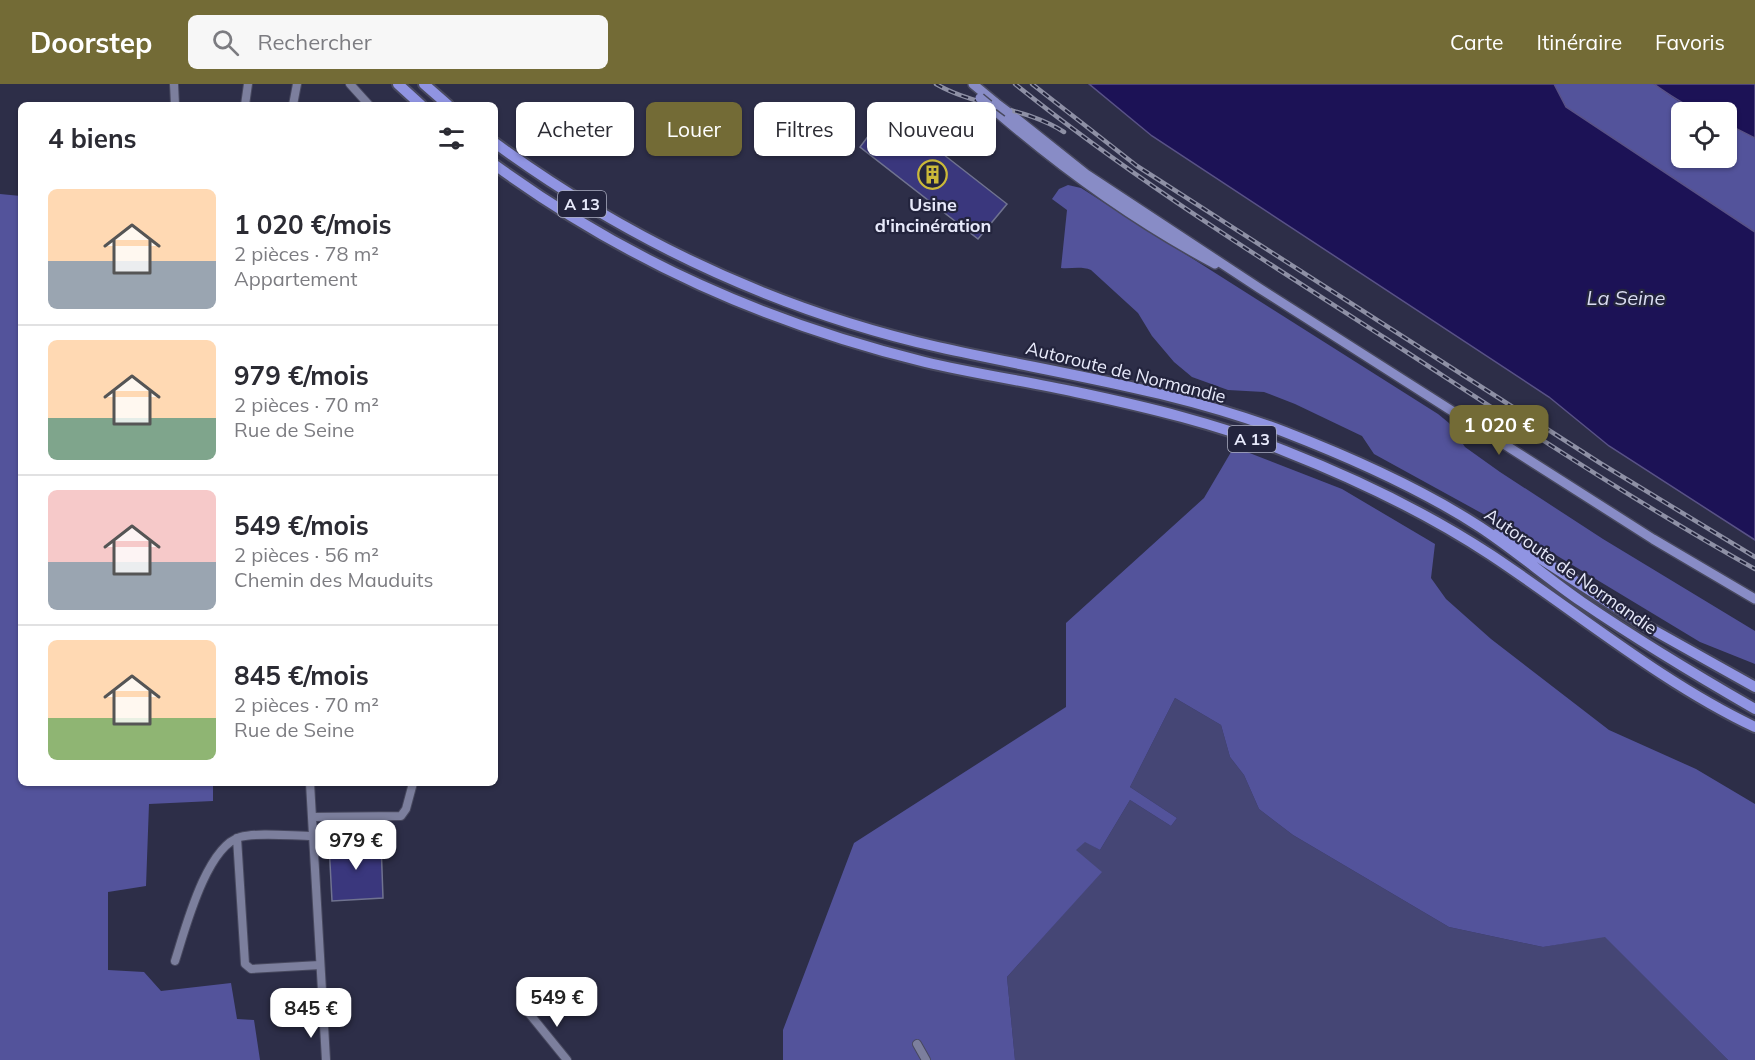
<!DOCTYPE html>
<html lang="fr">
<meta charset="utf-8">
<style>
:root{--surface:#fff;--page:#f7f7f7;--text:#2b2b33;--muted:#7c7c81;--line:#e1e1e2;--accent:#736b36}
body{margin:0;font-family:Mulish,sans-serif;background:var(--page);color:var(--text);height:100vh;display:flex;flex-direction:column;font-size:22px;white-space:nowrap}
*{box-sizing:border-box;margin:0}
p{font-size:20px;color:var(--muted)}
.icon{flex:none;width:33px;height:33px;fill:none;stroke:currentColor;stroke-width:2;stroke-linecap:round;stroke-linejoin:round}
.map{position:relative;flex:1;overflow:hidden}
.drawer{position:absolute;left:18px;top:18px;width:480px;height:684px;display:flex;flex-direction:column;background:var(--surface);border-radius:9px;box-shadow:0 2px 4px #0004}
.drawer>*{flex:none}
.banner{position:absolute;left:516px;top:18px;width:570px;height:54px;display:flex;gap:12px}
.buttons{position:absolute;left:1671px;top:18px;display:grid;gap:12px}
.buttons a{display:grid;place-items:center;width:66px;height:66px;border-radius:9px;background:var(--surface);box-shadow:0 2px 4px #0004;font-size:30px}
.price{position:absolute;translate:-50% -51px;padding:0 14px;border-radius:12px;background:#fff;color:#222;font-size:20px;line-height:39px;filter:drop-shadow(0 2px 3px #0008)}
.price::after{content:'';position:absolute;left:50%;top:36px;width:18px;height:14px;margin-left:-9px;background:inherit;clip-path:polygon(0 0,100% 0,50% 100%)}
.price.active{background:var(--accent);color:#fff}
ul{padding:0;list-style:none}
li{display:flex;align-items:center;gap:18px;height:150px;padding:0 30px}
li+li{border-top:2px solid var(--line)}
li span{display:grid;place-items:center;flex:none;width:168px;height:120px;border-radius:9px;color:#555}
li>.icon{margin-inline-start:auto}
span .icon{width:72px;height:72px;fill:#fffc;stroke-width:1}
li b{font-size:26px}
h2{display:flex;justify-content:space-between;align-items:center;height:72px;padding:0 30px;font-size:26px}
.chip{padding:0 21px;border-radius:9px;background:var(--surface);box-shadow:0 2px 4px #0004;font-size:21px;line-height:54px}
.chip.active{background:var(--accent);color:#fff}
header{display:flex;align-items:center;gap:36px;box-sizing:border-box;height:84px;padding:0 30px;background:var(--accent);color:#fff}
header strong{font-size:28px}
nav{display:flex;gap:33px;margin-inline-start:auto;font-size:21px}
.search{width:420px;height:54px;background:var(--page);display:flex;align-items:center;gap:15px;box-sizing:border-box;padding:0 21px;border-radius:9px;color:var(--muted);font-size:22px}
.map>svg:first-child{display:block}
.green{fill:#454675}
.forest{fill:#53539b}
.water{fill:#1c1256;stroke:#595287;stroke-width:1.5}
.building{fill:#3a377d;stroke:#707390;stroke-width:1.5}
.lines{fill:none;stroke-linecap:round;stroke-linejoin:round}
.minor-casing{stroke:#48495f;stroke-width:10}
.major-casing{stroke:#48495f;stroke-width:12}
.highway-casing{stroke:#48495f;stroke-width:14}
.minor{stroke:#7c7f9d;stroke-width:8}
.major{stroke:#888cc6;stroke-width:9}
.highway{stroke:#9094e2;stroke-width:10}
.rail-casing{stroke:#8e90a5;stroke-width:4.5}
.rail{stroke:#23243d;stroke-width:2;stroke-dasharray:7;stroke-linecap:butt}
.major-bridge-casing{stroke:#48495f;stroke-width:12;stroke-linecap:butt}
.major-bridge{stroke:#888cc6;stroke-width:9}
.labels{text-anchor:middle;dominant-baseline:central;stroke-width:4.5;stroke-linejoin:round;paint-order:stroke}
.shield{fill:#23243d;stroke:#acaec1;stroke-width:1.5}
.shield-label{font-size:16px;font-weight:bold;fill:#e7e9fa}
.poi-label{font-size:18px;font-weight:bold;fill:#e7e9fa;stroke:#23243d}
.street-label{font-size:18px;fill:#e7e9fa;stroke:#23243d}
.water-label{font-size:20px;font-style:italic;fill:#dadcf2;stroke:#23243d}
</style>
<header>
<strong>Doorstep</strong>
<div class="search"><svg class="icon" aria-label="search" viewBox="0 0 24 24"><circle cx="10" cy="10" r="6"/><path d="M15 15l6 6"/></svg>Rechercher</div>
<nav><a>Carte</a><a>Itinéraire</a><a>Favoris</a></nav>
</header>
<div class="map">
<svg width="1755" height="976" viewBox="0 0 1755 976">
<rect width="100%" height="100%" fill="#2d2e48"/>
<path class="green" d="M1175,614l46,27 9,32 14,18 15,34 34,26 156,92 94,20 62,-11 123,124h-713l-8,-83 94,-105 -26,-22 10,-9 15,9 30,-50 41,26 6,-8 -47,-31z"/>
<path class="forest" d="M1554,0h100l24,17 25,11h-21v46h44l1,-34 28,14v94l-189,-125z
M1068,101l13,3 357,226 11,9 16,24 35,25 103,67 152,92v33l-55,-22 -164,-99 -162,-89 -12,-18 -67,-32 -31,-12 -36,-2 -36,-13 -18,-15 -22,-26 -14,-23 -47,-43c-10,-4 -20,-1 -30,-2l6,-58 -15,-11 7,-10z
M0,110l21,2v587h192v18l-64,3 -3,82 -38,6v78l36,2 17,19 70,-8 6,36 17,1 6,40h-260z
M1234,363l108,42 93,55 -4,34 15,21 45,40 118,91 87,39 59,35v256h-27l-123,-123 -62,10 -94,-20 -156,-92 -34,-26 -15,-34 -14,-18 -9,-32 -46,-27 -45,89 47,31 -6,8 -41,-26 -30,50 -15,-8 -9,8 26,22 -95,105 8,83h-232v-30l71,-187 212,-136v-84l138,-125z"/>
<path class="water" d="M1089,0h465l12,23 189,125v308l-146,-94 -60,-49 -397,-261z
M1654,0h101v54l-28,-14 -1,-12c-33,0 -45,-9 -72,-28z"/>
<path class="building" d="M898,35l109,85 -29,35 -118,-92 9,-12 3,2 4,-5 2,2 6,-7 2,2 4,-5 3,1z
M381,758l2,56 -51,3 -3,-57z"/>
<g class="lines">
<defs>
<path id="minor" d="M174,0l1,21
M350,0l19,21
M245,21l3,-21
M293,21l4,-21
M310,699l16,277
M312,733l89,-1 5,-7 7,-26
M237,754l8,126 6,5 69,-4
M175,877c10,-31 31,-114 65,-124 19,-5 52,-1 73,-1
M528,928l39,48
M917,960l9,16"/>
<path id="major" d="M973,0l23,19
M992,24c69,60 142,113 223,156
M1008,28l78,62 173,114 394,251 102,60"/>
<path id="highway" d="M398,0l23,21
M424,0l24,21
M495,59c134,98 281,167 443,204 116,26 235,42 347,85 67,26 135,56 195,95 35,23 67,51 102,75 56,38 114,73 173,107
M495,81c132,96 272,158 430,197 50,12 101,19 151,30 71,15 142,32 209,59 71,28 142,62 206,104 86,57 171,128 264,172
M1497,450l16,7 126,81 116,65"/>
</defs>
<use href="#minor" class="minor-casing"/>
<use href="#major" class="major-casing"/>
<use href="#highway" class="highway-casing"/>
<use href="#minor" class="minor"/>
<use href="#major" class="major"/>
<use href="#highway" class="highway"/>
<defs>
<path id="rail" d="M936,0c40,23 89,23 128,48
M1015,0c117,94 244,173 370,254 122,79 243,160 370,231
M1032,0l105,82 463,297 155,94"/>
</defs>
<use href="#rail" class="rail-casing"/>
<use href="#rail" class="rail"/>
<defs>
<path id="major-bridge" d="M980,14l12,10
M996,19l12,9"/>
</defs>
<use href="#major-bridge" class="major-bridge-casing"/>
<use href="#major-bridge" class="major-bridge"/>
</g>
<defs>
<symbol id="building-ring" viewBox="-11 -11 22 22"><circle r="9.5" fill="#23243d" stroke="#cbb939" stroke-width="1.5"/><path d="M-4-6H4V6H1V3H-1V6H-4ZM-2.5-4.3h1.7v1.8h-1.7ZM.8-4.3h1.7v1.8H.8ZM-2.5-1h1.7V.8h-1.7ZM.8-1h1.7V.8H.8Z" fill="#cbb939"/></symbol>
</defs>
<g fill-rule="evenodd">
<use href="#building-ring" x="916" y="74" width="33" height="33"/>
</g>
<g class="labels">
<g class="shield">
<rect x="558" y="107" width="48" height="26" rx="4.5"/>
<rect x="1228" y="342" width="48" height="26" rx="4.5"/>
</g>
<g class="shield-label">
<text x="582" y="120">A 13</text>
<text x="1252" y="355">A 13</text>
</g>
<g class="poi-label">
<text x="933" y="120">Usine<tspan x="933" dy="21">d'incinération</tspan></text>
</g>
<g class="street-label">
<text transform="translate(1126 288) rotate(14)">Autoroute de Normandie</text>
<text transform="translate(1571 487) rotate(35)">Autoroute de Normandie</text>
</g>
<g class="water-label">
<text x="1626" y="213">La Seine</text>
</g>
</g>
</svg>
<div class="buttons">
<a><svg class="icon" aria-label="locate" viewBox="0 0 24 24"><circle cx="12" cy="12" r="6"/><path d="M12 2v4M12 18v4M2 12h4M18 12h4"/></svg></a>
</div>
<b class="price active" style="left:1499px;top:372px">1 020 €</b>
<b class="price" style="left:356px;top:787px">979 €</b>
<b class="price" style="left:557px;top:944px">549 €</b>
<b class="price" style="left:311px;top:955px">845 €</b>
<div class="banner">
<a class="chip">Acheter</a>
<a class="chip active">Louer</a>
<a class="chip">Filtres</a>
<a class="chip">Nouveau</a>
</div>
<section class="drawer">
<h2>4 biens<svg class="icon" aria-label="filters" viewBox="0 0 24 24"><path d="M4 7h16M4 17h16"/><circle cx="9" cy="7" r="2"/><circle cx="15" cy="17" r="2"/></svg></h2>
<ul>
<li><span style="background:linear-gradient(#ffd9b3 60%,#9aa5b1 0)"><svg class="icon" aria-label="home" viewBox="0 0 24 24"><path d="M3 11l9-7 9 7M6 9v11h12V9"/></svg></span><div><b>1 020 €/mois</b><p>2 pièces · 78 m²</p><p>Appartement</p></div></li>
<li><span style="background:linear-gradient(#ffd9b3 65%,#7fa58c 0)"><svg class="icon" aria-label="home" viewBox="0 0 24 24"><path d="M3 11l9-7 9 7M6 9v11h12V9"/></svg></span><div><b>979 €/mois</b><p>2 pièces · 70 m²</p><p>Rue de Seine</p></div></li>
<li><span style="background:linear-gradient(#f6c9c9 60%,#9aa5b1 0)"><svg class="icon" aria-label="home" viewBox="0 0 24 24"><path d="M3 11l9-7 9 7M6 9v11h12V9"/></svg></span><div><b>549 €/mois</b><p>2 pièces · 56 m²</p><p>Chemin des Mauduits</p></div></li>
<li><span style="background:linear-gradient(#ffd9b3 65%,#8fb573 0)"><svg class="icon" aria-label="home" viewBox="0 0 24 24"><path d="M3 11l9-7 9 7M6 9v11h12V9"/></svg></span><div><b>845 €/mois</b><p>2 pièces · 70 m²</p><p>Rue de Seine</p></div></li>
</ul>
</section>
</div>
